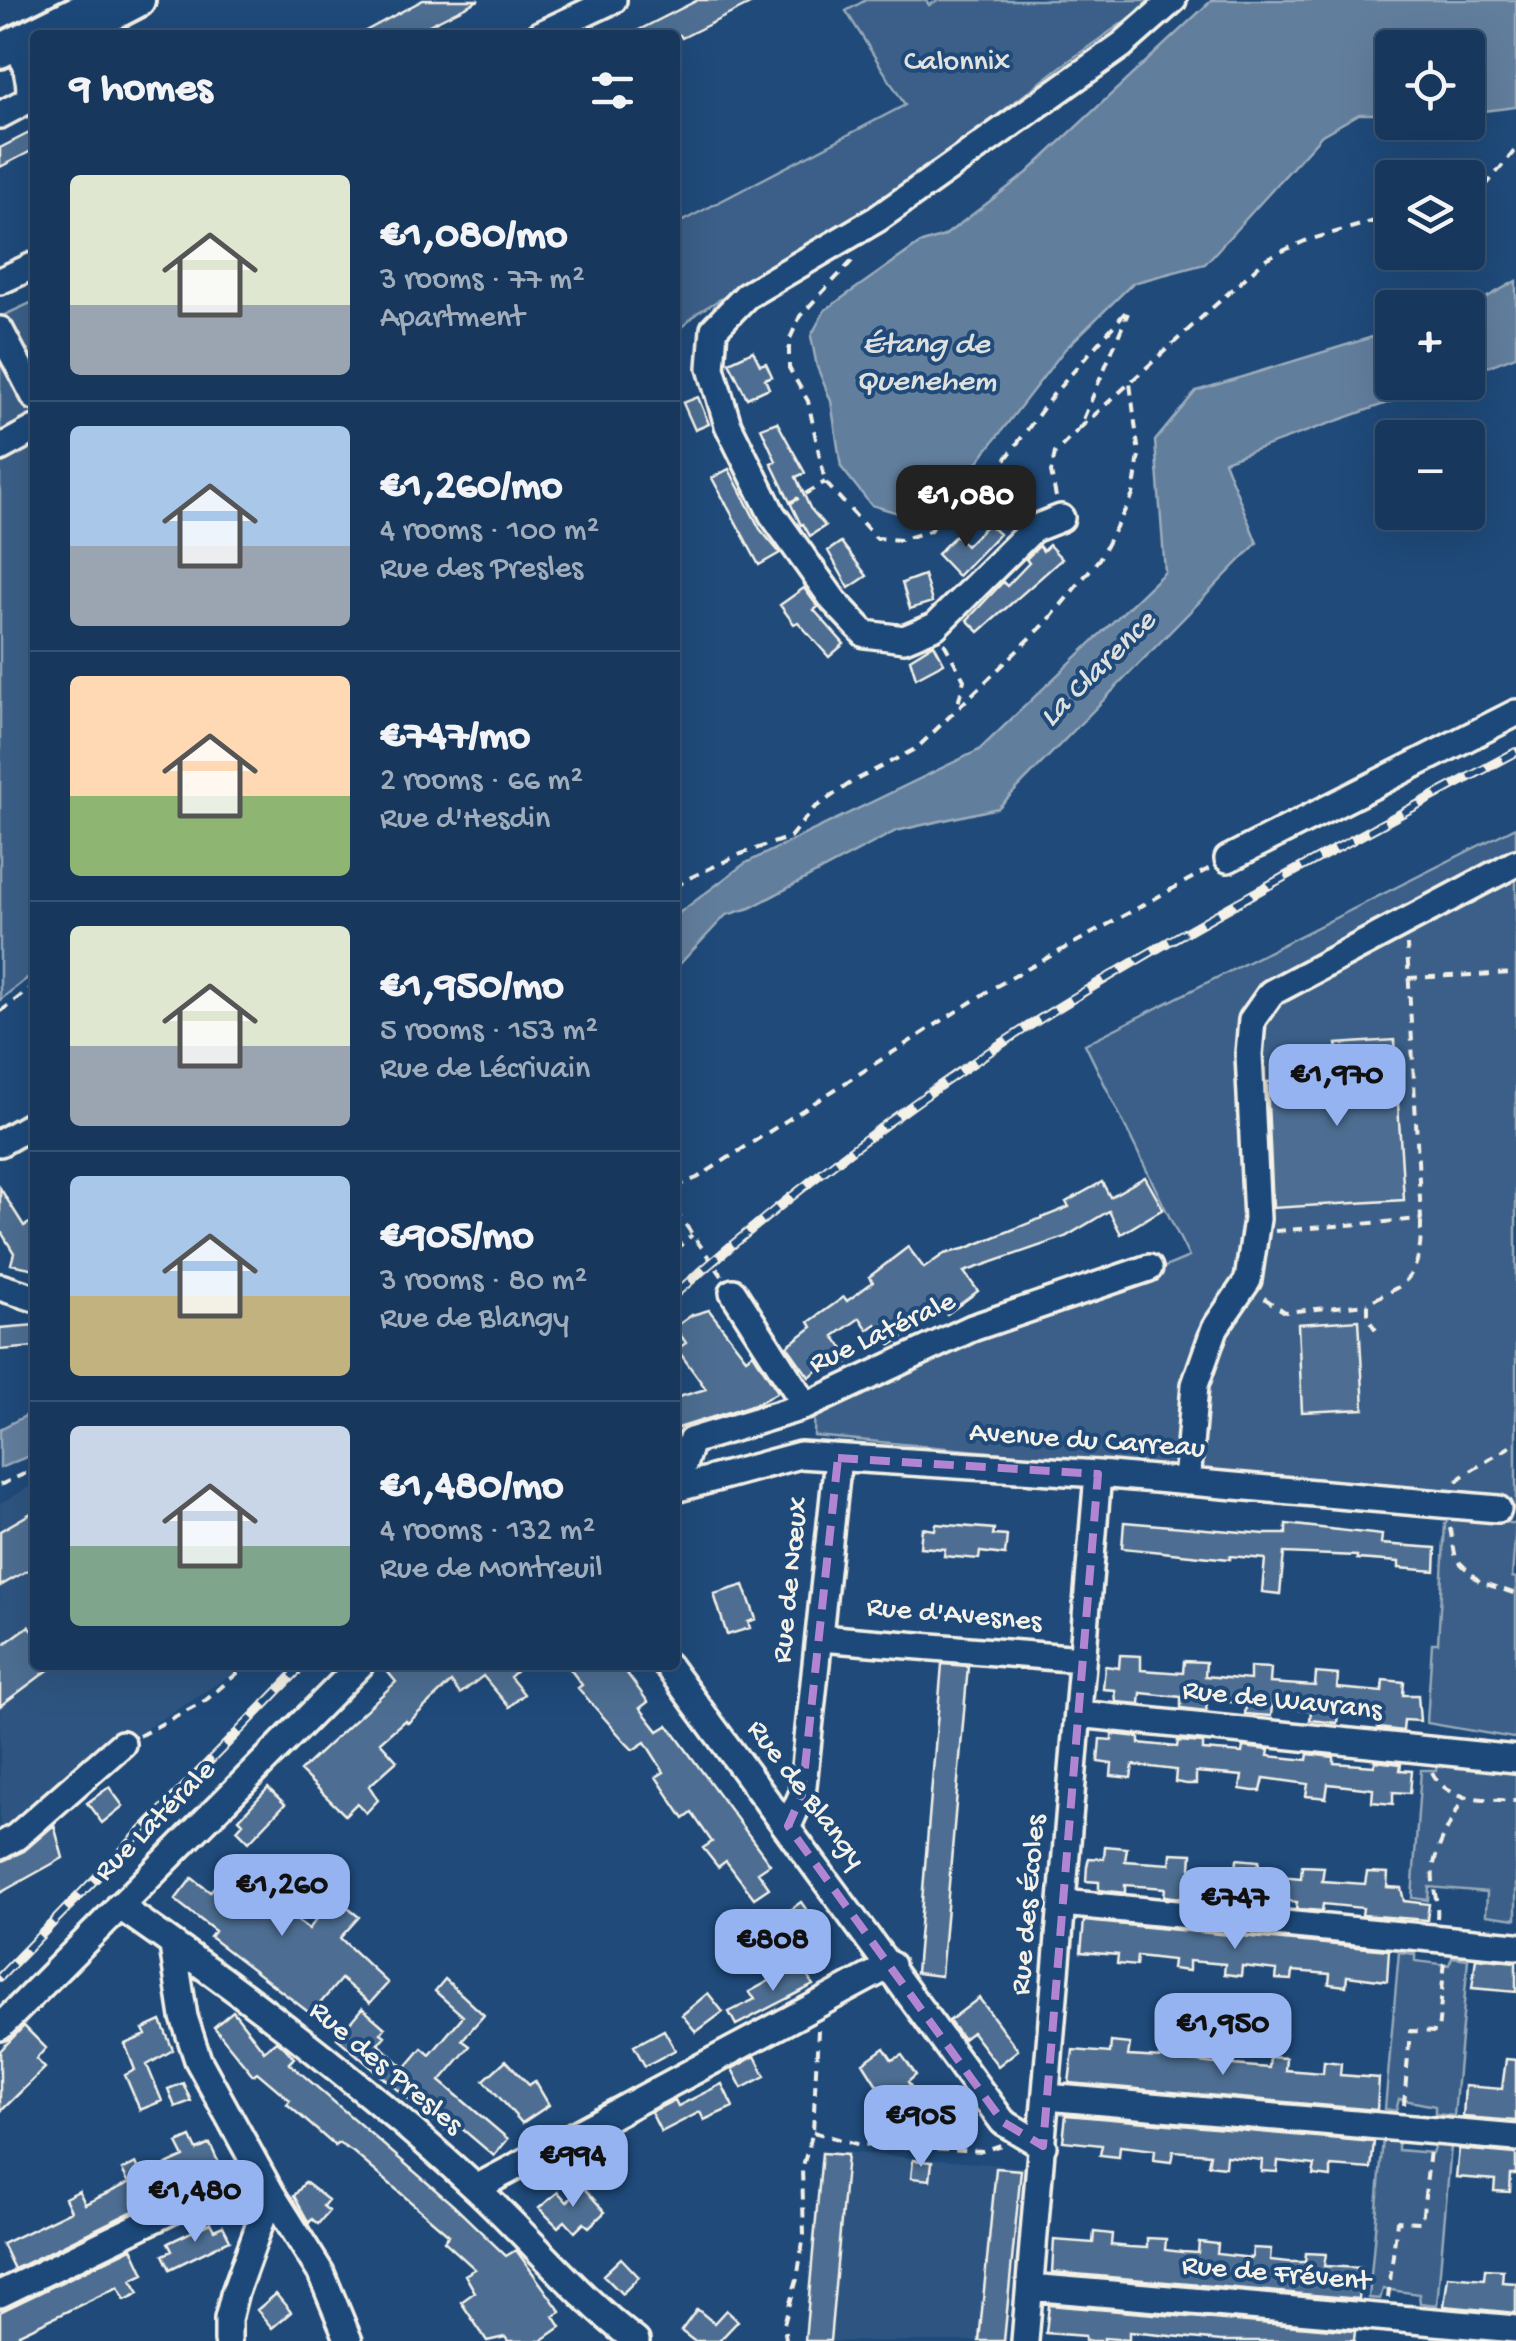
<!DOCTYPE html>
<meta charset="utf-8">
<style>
:root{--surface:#17385c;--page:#203f62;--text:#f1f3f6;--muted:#9eacbb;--line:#365272;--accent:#95b2f1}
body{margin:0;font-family:"Gochi Hand",sans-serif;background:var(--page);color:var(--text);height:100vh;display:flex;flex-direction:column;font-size:38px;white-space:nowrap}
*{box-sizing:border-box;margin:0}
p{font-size:32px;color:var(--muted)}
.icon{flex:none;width:55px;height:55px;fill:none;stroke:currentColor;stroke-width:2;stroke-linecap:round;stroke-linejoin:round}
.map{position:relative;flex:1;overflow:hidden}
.side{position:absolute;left:30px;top:30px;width:650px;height:1640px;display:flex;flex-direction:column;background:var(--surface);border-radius:10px;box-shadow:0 10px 40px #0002,0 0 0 2px var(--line)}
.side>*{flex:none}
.fabs{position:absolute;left:1375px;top:30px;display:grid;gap:20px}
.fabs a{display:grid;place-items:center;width:110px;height:110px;border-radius:10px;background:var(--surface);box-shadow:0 10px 40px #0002,0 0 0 2px var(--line);font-size:50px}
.price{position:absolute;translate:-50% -85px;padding:0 22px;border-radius:20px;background:var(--accent);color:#111;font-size:32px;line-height:65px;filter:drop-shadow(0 2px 5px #0008)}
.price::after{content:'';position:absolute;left:50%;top:60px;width:30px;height:22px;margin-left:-15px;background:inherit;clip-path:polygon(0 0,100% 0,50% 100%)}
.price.on{background:#222;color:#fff}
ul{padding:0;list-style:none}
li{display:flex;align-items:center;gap:30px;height:250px;padding:0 40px}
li+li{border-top:2px solid var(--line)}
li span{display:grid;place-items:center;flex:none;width:280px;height:200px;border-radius:10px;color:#555}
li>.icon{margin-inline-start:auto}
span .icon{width:120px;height:120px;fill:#fffc;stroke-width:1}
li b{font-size:42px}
h2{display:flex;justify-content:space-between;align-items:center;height:120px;padding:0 40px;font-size:42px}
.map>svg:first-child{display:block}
.built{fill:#2d5581}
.green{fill:#3a5f88;stroke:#97a8b8;stroke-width:2.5}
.water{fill:#627e9d;stroke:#9cacbb;stroke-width:2.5}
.building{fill:#4d6e92;stroke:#f4f1e8;stroke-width:2.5}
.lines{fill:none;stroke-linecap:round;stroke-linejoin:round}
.minor-casing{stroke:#f4f1e8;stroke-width:32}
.major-casing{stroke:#f4f1e8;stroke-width:40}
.path{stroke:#f4f1e8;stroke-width:4;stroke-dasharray:10 8;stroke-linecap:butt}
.minor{stroke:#1f4a7a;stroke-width:25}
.major{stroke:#1f4a7a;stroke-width:32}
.rail-casing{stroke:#f4f1e8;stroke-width:10}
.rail{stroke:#1f4a7a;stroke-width:6;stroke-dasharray:19;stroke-linecap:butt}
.marked{fill:none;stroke:#b185d1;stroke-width:8;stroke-dasharray:20 12;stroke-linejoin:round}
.labels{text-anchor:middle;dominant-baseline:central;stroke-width:8;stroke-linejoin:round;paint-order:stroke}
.park-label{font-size:30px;fill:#e1e2de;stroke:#1f4a7a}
.street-label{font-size:30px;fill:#f4f1e8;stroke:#1f4a7a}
.water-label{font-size:32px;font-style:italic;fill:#dee0dd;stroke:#1f4a7a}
</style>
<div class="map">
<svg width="1516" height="2341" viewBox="0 0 1516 2341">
<rect width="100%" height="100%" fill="#1f4a7a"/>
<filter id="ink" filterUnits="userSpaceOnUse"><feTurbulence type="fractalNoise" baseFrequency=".01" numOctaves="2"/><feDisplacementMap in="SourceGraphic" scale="20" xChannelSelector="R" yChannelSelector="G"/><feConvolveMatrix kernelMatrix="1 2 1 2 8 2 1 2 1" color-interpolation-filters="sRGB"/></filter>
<g filter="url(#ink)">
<path class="built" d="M35,1484v181h212l-125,79 -122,102v-343z
M820,2150l205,17 -18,174h-204z"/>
<path class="green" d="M866,0h60l3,5 10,-5h210l-14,14 -72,51 -181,139 -185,109 -22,21v-109l230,-120 -59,-94z
M35,301v671l-35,28v-683z
M1516,827v681l-428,-47 -274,-25 1,-34 151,-80 187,-50 36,-15 -104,-213z
M1453,1513l63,11 -4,53 4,1v158l-3,2 -86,-15 5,-80h6l7,-119z
M1437,1758l79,10v151l-30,-4 1,-23 -58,-5 -1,13 -16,-2 9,-128h15z
M1399,1952l16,2v7l34,4 3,-8 16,2 -14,157 -19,-2v-8l-36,-7 -3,12 -11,-2z
M1383,2139l15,1v10l34,3 3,-9 16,2 -14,159 -17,-2 -1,-9 -36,-5 -3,10 -11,-1z"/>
<path class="water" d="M1212,0h304v107l-48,6v-65h-76v66h-33l-37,21 -117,129 -72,19 -68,66 -89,115 -64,53 -41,-12 -30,-38 -10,-66 -14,-34 -6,-31 14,-26 94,-66 25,-8 83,-63z
M1516,281v75l-48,18v-66z
M1392,331v51l51,1 -219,78 33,82 -259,265 -102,23 -146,77 -24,7 -51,54v-53l69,-52 235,-114 186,-178 -10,-131 41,-50z
M35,1406v44l-6,6 -29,12v-39l27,-14z"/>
<path class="building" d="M423,0h56l-70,35h-51z
M698,0h60l-76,38 -2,-3h-51z
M35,130v19l-35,18v-19z
M753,351l7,14 6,-2 6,13 -7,3 4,9 -22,10 -18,-36z
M698,397l11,27 -14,6 -12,-27z
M777,422l28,51 -9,4 14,31 15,18 -15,10 -7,-12 -2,1 -30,-62 5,-2 -15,-33z
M729,469l31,60 20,24 -21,12 -47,-87z
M1011,486l12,13 -16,14 -12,-12z
M988,524l11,10 -41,42 -21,-22 19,-19 10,11z
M841,542l26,34 -18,12 -21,-37z
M1049,545l13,14 -83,73 -12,-12 36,-38 4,4 22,-23 -3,-4 13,-13 4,5z
M924,575l8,27 -22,7 -8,-26z
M804,588l14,19 -4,3 30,34 -15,13 -31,-35 -4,2 -14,-19z
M934,644l10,19 -28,15 -6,-19z
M1394,1040l10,160 -131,8 -6,-126 19,-1 -2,-21 54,-3 -1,-13z
M1145,1177l18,32 -42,25 -12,-23 -44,26 -101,35 14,19 -31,23 -3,-4 -53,35 -15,-21 -8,6 -8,-12 -26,18 18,24 -15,9 -6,-8 -22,16 -22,-31 25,-19 -3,-5 35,-25 3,4 26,-19 -4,-5 39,-30 16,21 20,-14 23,-6 102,-41 -3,-5 36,-20 8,15z
M0,1188l24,38 11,-6v49l-24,-5 3,-11 -14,-23z
M709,1310l37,48 7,-5 25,39 -20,11 -83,26v-31l31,-9 -29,-40 9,-6 -11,-16 17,-12z
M1359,1320l5,89 -62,3 -4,-88z
M35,1325v22l-35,3v-22z
M35,1511v55l-35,20v-55z
M1124,1522l141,12h21v-10l96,11 -1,9 55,4 -1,23 -36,-3v-6l-42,-3v-3l-73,-3 -4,41 -18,-2 3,-33 -35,-3v3l-108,-11z
M936,1524l58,5 -1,6 14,1 -2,19 -25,-3 -1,7 -35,-3 1,-7 -25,-2 2,-19 13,2z
M744,1585l12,34 -8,3 2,6 -23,7 -13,-41z
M29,1626l6,7v32h20l-55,41v-59z
M1120,1655l21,1v14l42,3 1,-12 22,1 -1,14 45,4v-13l21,1 -1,15 45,3 1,-13 22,2 -1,13 45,4 1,-12 21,2 -1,13h15l2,26 -16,-1 -1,11 -25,-3v-11l-25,-3 -15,-1 -1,10 -27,-3 1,-10 -39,-4 -1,10 -26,-2 1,-10 -39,-5 -1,12 -25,-3v-11l-21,-2 -19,-2 -1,11 -24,-2 -1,-12 -12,-1 2,-23 14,2z
M942,1664l26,2 -27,310 -25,-3z
M382,1665h141l-13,12 14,17 -15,13 -26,-31 -23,18 -9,-12 -43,41 -3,-3 -25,22 17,19 -28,25 9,14 -12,13 -9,-10 -12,12 -45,-44 96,-89z
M567,1665h54l27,37 -8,6 18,23 10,-6 102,139 -12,8 11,16 -15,10 -28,-37 -8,6 -15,-19 9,-6 -20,-29 -8,6 -28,-42 8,-5 -19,-30 -12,8 -6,-6 -49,-56 4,-3z
M1112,1734l27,3v6l38,4 1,-6 25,2v7l39,3 1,-6 26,3 -1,6 20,2 19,2 1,-6 26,3v6l40,3 1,-5 26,3 -1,6 12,1 -2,22 -17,-1v12l-21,-2 1,-13 -45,-5 -2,14 -8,-1 -12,-1 2,-12 -44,-6 -3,13h-8l-13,-2 2,-13 -46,-4v12h-9l-12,-2 1,-12 -43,-5 -2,13 -20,-2 1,-12 -14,-2 2,-23 12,1z
M109,1787l14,19 -21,17 -15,-20z
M268,1788l17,16 -36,38 -12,-12 6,-7 -4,-4z
M54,1825l9,33 -63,35v-31l24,-11z
M1105,1846l22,2 -2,13 45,3 1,-11 21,1 -1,14 45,3 1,-12 22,2 -2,13 44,4 1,-12 22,1 -2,14 14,1 29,2 2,-12 21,1 -1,14 14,1 3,13 25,3 -2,16 -65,-5 1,-7 -40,-4 -1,7 -26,-2 1,-7 -40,-5 -1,8 -25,-2 1,-8 -40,-3 -1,7 -27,-3 1,-8 -40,-3v8l-26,-3v-8l-13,-1 1,-15 2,-8 15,1z
M236,1859l37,29 -8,10 44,31 25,-32 25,20 -19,21 48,45 -18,20 -29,-24 -30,35 -101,-77 5,-6 -40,-31 17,-22 18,14z
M801,1902l14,20 -24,17 -15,-19z
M1084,1921l305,29 -2,31 -40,-5 -1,10 -17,-2 1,-10 -37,-3 -1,9 -16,-1 1,-9 -35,-4 -1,10 -8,-1 -9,-1 1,-10 -36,-3v10l-17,-2 1,-9 -36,-4 -1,10 -19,-2 1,-9 -37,-3z
M1476,1958l40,4v30l-44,-4z
M800,1964l13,21 -77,40 -7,-13 26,-13 -6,-7z
M445,1979l39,36 -22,25 8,6 -30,35 68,58 -14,17 -41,-35 -8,9 -108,-92 25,-30 23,20 -4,5 4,3 -7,8 27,24 17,-20 8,7 33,-39 -28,-25z
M708,1993l15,19 -27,20 -14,-17z
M979,1998l39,52 -20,16 -26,-34 -9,7 -14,-18z
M233,2011l31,40 12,-10 8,6 10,11 -5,5 164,142 53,51 10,-6 45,62 -7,4 7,11 -20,14h-33l-3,-4 -18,4 -26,-39 14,-10 -10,-17 10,-6 -31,-28 5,-6 -96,-83 -15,-9 -3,3 -48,-42 3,-4 -33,-28 -4,3 -39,-48z
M161,2021l12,29 -26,15 15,36 -22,9 -15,-35 10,-5 -10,-26 21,-9 -3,-6z
M24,2026l22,22 -10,11 9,9 -45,44v-61z
M664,2030l11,20 -30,16 -11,-20z
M1111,2042l19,2 -2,12 36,2 1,-11 8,1 10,1 -1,11 35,4 1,-12 8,1 9,1 -1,11 35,3 1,-11 16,1 -1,12 38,3 1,-12 17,2 -1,12 39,3 -2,32 -308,-27 4,-33 37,3z
M884,2048l8,12 10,-5 14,20 -8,7 7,11 -18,12 -12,-18 -5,3 -17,-27z
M755,2056l10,20 -23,12 -10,-19z
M1506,2059l10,1v61l-53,-4 2,-31 37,3z
M506,2060l23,25 6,-4 14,24 -27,18 -38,-43z
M183,2083l8,18 -16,6 -7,-18z
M722,2084l11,23 -29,13 -4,-8 -39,20 -10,-20 24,-12 3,6z
M1066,2115l308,27 -3,27 -40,-3v11l-8,-1 -10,-1 2,-10 -37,-4 -1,11 -16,-1 1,-11 -36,-4 -1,11 -17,-2 2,-11 -37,-3 -2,11 -17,-2 1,-10 -35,-4 -1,11 -19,-2 2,-10 -39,-4z
M191,2137l6,13 13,-6 11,24 -207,101 -12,-25 69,-33 -6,-13 14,-7 6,13 44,-21 -7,-13 14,-7 6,13 42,-19 -7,-14z
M1459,2149l57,5v20h-5l-1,18 -16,-1 1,-11 -39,-3z
M822,2153l25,2 -17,186h-25z
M913,2160l19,2 -2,18 -19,-2z
M996,2168l25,2 -17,171h-25z
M305,2182l23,18 -5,6 6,5 -11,13 -6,-5 -3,4 -15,-27z
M582,2186l23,26 -16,15 -5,-4 -9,9 -10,-11 -7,6 -19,-19 19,-16 9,10z
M210,2223l4,7 9,-4 7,14 -60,29 -7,-14 9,-4 -4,-8z
M1094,2232l18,2 -1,11 18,2 18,1v-10l19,1 -1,11 17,2 16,1 1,-11 19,2 -1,10 35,4 1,-10 18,1 -1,11 18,2h17l1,-9 20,1 -2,12 38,2 -3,31 -307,-27 2,-32 39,3z
M132,2248l12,26 -13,6 8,13 -14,7 -7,-13 -99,47 4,7h-23v-29z
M621,2258l18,19 -17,17 -19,-19z
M1485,2269l18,1 -1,12 14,1v30l-72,-7 4,-30 36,3z
M276,2294l15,18 -19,16 -15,-18z
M1049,2305l306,26 -1,10h-133l-92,-9v8l-25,-2v3h-19v-5l-39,-3z
M697,2309l17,14 12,-13 12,11 -19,20h-25l-13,-10z"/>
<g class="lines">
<defs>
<path id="minor" d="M539,35l74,-35
M0,115l30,-16c1,-21 -4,-37 -14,-56
M0,281l35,-16
M0,330l35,67
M0,448l35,-19
M1061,518l-28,11 -98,97 -31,13 -39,-5 -31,-33 -62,-87 -44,-89 -17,-57 3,-39 32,-33 131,-77 245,-174 51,-45
M1228,859l288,-146
M0,1143l35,-20
M0,1287l35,11
M733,1292l73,114
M1187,1482l8,-97 20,-57 33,-48 9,-61 -8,-165 3,-34 19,-27 245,-130
M675,1489l125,-34 298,19 400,35
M675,1489l16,-48 115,-35 166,-78 177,-60
M820,1638l262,21
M667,1665l336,457 40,24
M1078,1714l438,45
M788,1826l14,-31 36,-337
M0,1846l16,-9 106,-93
M1062,1903l454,43
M119,1906c124,86 247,180 358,283 54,50 101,108 159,152
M173,1946l11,71 14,43 73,133 50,80 28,68
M0,2027l360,-362
M1047,2097l469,41
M476,2188l415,-223
M1030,2287l486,42
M0,2294l257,-125
M228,2341v-22l6,-24 37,-102
M1025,2341l73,-867"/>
<path id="major" d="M84,28l54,-28
M0,51l103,-51"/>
</defs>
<use href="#minor" class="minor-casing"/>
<use href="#major" class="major-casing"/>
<path class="path" d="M1468,194l20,-11 28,-34
M852,261l-52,55 -11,25v27l19,33 17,81 51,56 25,2 28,-9 68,-60 55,-75 77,-88
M1079,429l188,-171 38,-17 87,-25
M1056,497l-5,-25 4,-19 24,-24 49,-116
M790,503l35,-21
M944,643l20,37 -6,24
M675,888l12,-9 54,-25 49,-17 23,-28 39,-27 65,-34 130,-126 52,-63 34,-64 6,-40 -9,-72
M1408,978l108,-5
M0,1012l35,-27
M675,1187l22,-9 296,-190 217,-120
M675,1210l47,66
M1275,1231l146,-12 -14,-274
M675,1250l17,-15
M1264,1298l21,14 83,-8
M1376,1330l-8,-11v-15c9,-7 20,-11 30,-17 23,-15 23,-43 23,-68
M1457,1482l4,-5 50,-31h5
M0,1485l35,-16
M1450,1528l6,31 24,23 36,12
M139,1736l67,-36 41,-35
M1432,1772c15,31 53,26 84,29
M1437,1918c2,-17 -6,-32 -4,-48 3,-25 21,-52 31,-74
M1404,2105l6,-74 28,1 7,-72
M813,2132l44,12 126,7 18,-6
M1388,2298l9,-77 25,1 8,-72
M786,2341l-2,-17 13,-45 7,-44 -2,-66 11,-37 5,-102"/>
<use href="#minor" class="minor"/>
<use href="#major" class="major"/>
<defs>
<path id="rail" d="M675,1294c118,-103 243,-199 376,-282 151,-94 309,-176 465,-260
M0,1977l303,-312"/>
</defs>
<use href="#rail" class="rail-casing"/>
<use href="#rail" class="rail"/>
</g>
</g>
<path class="marked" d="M838,1458l260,16 -55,672 -40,-24 -215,-296 14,-31z"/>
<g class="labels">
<g class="park-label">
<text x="957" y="63">Calonnix</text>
</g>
<g class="street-label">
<text transform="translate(883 1334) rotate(-25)">Rue Latérale</text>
<text transform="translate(1087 1442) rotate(4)">Avenue du Carreau</text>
<text transform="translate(792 1580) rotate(-84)">Rue de Nœux</text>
<text transform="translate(954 1616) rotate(5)">Rue d'Avesnes</text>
<text transform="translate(1282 1702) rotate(6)">Rue de Wavrans</text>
<text transform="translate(805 1795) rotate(53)">Rue de Blangy</text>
<text transform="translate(156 1822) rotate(-45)">Rue Latérale</text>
<text transform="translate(1030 1905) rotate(-85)">Rue des Écoles</text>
<text transform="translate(385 2069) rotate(40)">Rue des Presles</text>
<text transform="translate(1276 2275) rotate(5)">Rue de Frévent</text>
</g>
<g class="water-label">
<text x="926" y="346">Étang de<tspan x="926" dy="37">Quenehem</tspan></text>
<text transform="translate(1099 670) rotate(-45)">La Clarence</text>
</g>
</g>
</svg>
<div class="fabs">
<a><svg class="icon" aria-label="locate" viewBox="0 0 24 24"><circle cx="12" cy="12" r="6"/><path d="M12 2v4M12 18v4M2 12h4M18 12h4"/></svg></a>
<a><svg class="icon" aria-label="layers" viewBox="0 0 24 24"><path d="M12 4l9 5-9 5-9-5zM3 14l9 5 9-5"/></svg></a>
<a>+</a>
<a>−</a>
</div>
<b class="price on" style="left:966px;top:550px">€1,080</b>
<b class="price" style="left:1337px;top:1129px">€1,970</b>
<b class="price" style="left:282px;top:1939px">€1,260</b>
<b class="price" style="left:1235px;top:1952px">€747</b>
<b class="price" style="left:773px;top:1994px">€808</b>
<b class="price" style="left:1223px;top:2078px">€1,950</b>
<b class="price" style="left:921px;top:2170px">€905</b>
<b class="price" style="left:573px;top:2210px">€994</b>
<b class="price" style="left:195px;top:2245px">€1,480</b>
<section class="side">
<h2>9 homes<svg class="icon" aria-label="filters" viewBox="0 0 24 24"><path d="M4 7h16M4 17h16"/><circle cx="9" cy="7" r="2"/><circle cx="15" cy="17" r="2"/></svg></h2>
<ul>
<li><span style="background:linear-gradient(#dfe7d0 65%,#9aa5b1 0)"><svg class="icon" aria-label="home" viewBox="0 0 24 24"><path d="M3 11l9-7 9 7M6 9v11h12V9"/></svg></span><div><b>€1,080/mo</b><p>3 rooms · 77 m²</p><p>Apartment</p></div></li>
<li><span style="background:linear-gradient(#a9c7e8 60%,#9aa5b1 0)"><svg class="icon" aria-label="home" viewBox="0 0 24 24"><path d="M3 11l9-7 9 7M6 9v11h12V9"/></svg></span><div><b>€1,260/mo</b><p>4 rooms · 100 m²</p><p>Rue des Presles</p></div></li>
<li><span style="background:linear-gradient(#ffd9b3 60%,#8fb573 0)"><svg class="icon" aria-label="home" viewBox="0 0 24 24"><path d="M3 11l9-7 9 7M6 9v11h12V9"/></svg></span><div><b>€747/mo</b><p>2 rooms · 66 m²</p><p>Rue d'Hesdin</p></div></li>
<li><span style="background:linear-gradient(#dfe7d0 60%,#9aa5b1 0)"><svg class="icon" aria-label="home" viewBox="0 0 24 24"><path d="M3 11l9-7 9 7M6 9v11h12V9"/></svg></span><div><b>€1,950/mo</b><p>5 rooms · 153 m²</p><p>Rue de Lécrivain</p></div></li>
<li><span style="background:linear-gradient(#a9c7e8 60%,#c2b280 0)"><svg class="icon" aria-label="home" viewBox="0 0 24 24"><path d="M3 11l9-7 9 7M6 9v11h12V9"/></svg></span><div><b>€905/mo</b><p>3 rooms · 80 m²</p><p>Rue de Blangy</p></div></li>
<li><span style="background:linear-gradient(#c9d6e8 60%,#7fa58c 0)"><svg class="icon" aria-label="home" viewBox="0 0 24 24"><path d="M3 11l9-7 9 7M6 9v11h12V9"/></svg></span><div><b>€1,480/mo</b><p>4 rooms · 132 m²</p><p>Rue de Montreuil</p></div></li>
</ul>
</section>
</div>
